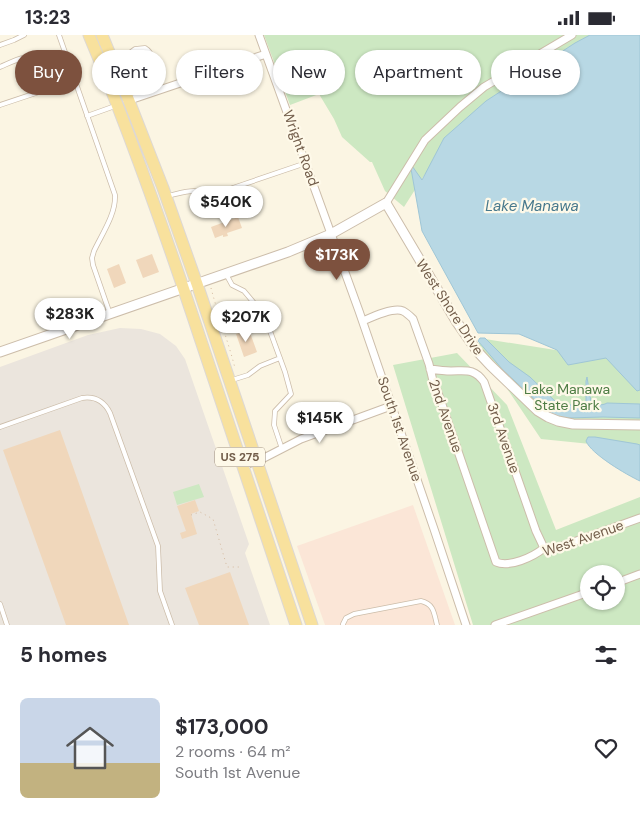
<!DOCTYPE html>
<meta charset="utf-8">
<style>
:root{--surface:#fff;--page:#f2f2f3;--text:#2b2b33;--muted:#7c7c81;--accent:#7d513e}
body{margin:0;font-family:"DM Sans",sans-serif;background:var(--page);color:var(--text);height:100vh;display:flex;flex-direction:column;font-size:19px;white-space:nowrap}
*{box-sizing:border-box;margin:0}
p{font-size:16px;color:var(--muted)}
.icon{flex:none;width:28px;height:28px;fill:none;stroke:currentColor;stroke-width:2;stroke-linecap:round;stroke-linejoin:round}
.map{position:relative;height:590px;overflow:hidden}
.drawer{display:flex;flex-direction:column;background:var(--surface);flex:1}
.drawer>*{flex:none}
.hud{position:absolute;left:15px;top:15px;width:610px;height:45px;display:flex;gap:10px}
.fabs{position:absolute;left:580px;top:530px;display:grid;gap:10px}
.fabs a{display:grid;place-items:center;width:45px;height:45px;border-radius:50%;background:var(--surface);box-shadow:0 1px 4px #0004;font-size:25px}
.price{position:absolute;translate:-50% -42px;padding:0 11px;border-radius:18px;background:#fff;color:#222;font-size:16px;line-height:32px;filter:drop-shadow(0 1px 2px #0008)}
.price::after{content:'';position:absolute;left:50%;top:30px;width:15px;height:11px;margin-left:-8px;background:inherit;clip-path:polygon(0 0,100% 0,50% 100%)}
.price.active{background:var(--accent);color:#fff}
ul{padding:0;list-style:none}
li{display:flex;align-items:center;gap:15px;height:125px;padding:0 20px}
li span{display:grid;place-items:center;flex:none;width:140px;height:100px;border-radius:8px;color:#555}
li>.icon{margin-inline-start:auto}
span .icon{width:60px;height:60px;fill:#fffc;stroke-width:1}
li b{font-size:21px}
h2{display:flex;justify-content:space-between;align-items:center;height:60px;padding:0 20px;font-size:21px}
.chip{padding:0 18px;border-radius:22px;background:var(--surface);box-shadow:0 1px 4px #0004;font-size:18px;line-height:45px}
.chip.active{background:var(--accent);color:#fff}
.status{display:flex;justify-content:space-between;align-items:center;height:35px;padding:0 25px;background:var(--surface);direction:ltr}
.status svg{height:14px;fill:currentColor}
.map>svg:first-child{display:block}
.commercial{fill:#fbe6d7}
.industrial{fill:#ebe5dd}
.green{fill:#cde8c2;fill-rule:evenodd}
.water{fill:#b8d8e4;stroke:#9fc6d6}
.building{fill:#f0d7bb}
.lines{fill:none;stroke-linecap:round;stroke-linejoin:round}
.service-casing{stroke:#ccbdaa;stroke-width:5.5}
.minor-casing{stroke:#ccbdaa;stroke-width:9}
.tertiary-casing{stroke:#ccbdaa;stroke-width:11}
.primary-casing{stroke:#ddd8d4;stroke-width:13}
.path{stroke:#d5ba9f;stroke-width:1;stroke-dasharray:1 4;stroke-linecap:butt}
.service{stroke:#fff;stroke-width:4}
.minor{stroke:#fff;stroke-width:7}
.tertiary{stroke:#fff;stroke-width:9}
.primary{stroke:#f8e19d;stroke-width:11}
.labels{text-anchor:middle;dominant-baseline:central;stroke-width:4.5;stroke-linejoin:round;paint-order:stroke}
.shield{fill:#fef9e9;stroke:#9c8c7a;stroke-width:1}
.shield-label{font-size:12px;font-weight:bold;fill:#725d4a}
.street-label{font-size:14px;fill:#725d4a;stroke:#fef9e9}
.park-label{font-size:14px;fill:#4f7d45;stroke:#fef9e9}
.water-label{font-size:15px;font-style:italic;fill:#47788c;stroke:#fef9e9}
</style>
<div class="status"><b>13:23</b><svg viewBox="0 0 49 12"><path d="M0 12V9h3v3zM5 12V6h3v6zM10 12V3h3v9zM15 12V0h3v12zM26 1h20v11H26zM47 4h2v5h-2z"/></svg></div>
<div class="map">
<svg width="640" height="590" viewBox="0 0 640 590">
<rect width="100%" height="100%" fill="#fbf5e3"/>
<path class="commercial" d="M413,470l42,120h-130l-28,-79z"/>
<path class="industrial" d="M120,293l21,1 19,5 16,12 9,13 64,185 -4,9 25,72h-270v-258l88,-32z"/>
<path class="green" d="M264,0h326l-6,4 -159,135 -21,33 -19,-16 -13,-29h-2l-28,-25 -8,-18 -15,-25 -29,11z
M485,304l121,19 34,10v81l-99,-10 -64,-95z
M457,318l50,52 49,125 84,-33v128h-167l-80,-260zM589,539h27v27h-27z
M199,449l5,13 -27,8 -4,-13z"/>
<path class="water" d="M590,0h50v355l-3,1 -31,-33 -38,7 -11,-15 -38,-16 -41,-1 -56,-102 -12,-68 12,17 22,-42 42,-37 89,-58z
M480,303h5l24,24 21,15 28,27 14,1 14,-3v-21l1,-4 4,25c4,3 11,4 16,1l33,1v14l-37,-1 -36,1 -12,-2 -11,-8 -41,-38 -25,-29z
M588,402h7l42,7 3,1v36c-13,-6 -49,-27 -54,-40z"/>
<path class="building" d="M238,182l4,11 -15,5 1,3 -5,1v-2l-8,3 -4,-11z
M152,219l7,18 -16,6 -7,-18z
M119,229l7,19 -12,5 -7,-19z
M249,295l8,22 -13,5 -8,-23z
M60,395l69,195h-63l-63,-175z
M195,465l4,11 -8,3 6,20 -15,5 -2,-6 6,-2 -9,-25z
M230,537l19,53h-50l-14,-37z"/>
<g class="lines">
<defs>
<path id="service" d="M59,0l56,160c1,19 -13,39 -21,56l-2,7 1,7 17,49
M0,10l14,-5 10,-5
M0,32c12,-5 32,-16 45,-9 9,5 14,17 18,26
M151,51l-12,-6 -9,-24 1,-4 4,-3 10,-1c7,4 11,16 10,25 0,8 -4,10 -2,19
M0,70l75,-25
M87,81l28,-10
M168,161c9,-2 17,-5 26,-5 7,1 14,4 21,3l91,-31
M226,239l6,11 12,6 10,12 16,28 15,41 6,22 -16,17 -1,14 8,24
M232,345l16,-5 12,-9 20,-8
M0,392l82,-29c13,-2 22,3 28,15l48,133 2,45 12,34
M0,569l7,21
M343,590v-1l3,-6 8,-4 67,-13c13,3 13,12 16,24"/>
<path id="minor" d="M259,0l100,276 75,218 32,96
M127,66l139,-47
M386,168l39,-63 35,-33 24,-20 88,-52
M363,286c9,-4 30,-14 40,-10 4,2 7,5 10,8l16,45 5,21 3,5 59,172c13,6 37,-5 48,-14l6,1 7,-1 83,-30
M430,334c7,1 14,2 21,2 15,0 23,-3 33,11l52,149 8,17
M243,431l21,-8 37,-19 90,-33
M616,548l24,-9
M495,590l94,-33"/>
<path id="tertiary" d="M0,317l288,-100 43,-18 55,-31 70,118 21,30 13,14 48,46 10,6 10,4 15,3 67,1"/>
<path id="primary" d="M89,0c42,100 78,203 112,306 32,95 63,189 95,284
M102,0l27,66 34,87 34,96 115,341"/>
</defs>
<use href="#service" class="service-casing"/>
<use href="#minor" class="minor-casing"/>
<use href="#tertiary" class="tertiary-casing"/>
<use href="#primary" class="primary-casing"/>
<path class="path" d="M211,253c7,27 17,53 24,80
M191,480l9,-3 13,7 14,48h12"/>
<use href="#service" class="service"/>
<use href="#minor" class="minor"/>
<use href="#tertiary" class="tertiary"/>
<use href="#primary" class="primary"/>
</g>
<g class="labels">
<rect class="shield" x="215" y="412.5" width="50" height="19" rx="4"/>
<g class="shield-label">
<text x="240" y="422">US 275</text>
</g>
<g class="street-label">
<text transform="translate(301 113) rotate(70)">Wright Road</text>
<text transform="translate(450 272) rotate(57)">West Shore Drive</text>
<text transform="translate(446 381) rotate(71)">2nd Avenue</text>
<text transform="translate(400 394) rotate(71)">South 1st Avenue</text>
<text transform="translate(504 403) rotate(71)">3rd Avenue</text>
<text transform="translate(583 503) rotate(-19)">West Avenue</text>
</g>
<g class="park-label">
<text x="567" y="354">Lake Manawa<tspan x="567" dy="16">State Park</tspan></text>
</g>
<g class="water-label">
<text x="532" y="171">Lake Manawa</text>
</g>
</g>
</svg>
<div class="fabs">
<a><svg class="icon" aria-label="locate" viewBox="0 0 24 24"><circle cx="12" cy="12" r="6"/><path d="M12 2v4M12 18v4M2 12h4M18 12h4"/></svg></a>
</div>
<b class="price" style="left:226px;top:193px">$540K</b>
<b class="price active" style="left:337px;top:246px">$173K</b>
<b class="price" style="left:70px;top:305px">$283K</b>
<b class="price" style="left:246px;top:308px">$207K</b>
<b class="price" style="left:320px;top:409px">$145K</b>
<div class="hud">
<a class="chip active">Buy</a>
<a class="chip">Rent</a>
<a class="chip">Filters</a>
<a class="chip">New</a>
<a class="chip">Apartment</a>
<a class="chip">House</a>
</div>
</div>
<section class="drawer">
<h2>5 homes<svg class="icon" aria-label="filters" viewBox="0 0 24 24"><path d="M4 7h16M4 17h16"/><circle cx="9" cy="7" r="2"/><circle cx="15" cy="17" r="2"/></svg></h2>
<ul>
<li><span style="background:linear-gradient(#c9d6e8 65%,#c2b280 0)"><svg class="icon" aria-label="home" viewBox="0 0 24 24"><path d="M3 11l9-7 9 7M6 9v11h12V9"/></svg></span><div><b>$173,000</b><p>2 rooms · 64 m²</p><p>South 1st Avenue</p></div><svg class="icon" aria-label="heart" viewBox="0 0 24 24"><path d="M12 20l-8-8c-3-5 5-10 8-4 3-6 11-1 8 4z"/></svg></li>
</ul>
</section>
